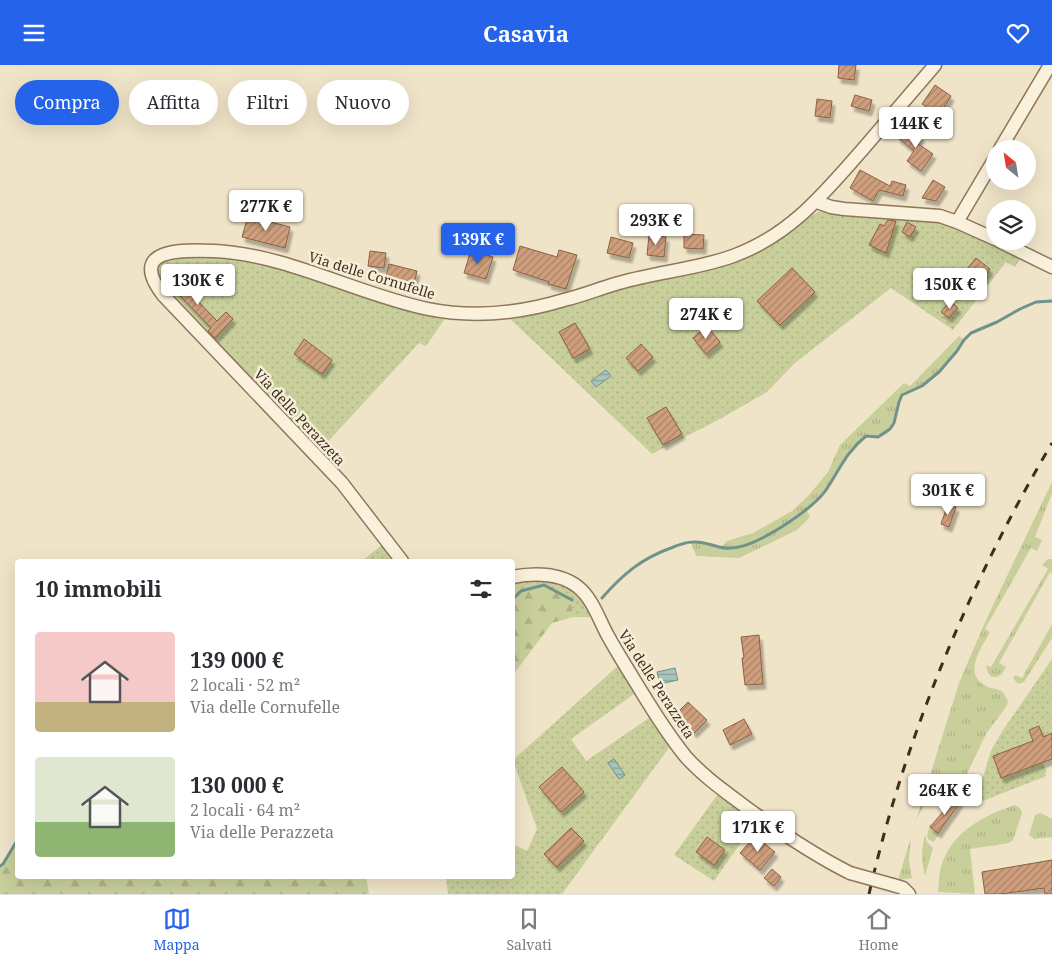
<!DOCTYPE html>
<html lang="it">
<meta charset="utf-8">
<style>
:root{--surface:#fff;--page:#f7f7f7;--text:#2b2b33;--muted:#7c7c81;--line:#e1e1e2;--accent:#2563eb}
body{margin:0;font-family:"Noto Serif",serif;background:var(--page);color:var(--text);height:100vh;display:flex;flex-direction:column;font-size:19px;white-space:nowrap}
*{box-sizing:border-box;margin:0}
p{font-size:16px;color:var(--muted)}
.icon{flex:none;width:28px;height:28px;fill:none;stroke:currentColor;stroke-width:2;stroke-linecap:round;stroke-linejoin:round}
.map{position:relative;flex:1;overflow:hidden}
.panel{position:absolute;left:15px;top:494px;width:500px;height:320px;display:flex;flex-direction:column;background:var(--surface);border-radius:5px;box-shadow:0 5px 20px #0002}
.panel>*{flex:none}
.guide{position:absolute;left:15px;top:15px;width:500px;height:45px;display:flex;gap:10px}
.needle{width:32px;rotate:330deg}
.buttons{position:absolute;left:986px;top:75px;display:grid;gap:10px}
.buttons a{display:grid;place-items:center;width:50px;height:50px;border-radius:50%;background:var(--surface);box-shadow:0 5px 20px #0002;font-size:25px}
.price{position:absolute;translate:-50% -42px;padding:0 11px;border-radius:5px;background:#fff;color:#222;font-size:16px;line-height:32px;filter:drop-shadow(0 1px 2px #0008)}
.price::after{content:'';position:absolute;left:50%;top:30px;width:15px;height:11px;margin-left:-8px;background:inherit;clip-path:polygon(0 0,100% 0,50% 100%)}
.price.current{background:var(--accent);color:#fff}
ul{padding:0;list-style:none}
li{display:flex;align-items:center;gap:15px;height:125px;padding:0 20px}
li span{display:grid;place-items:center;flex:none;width:140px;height:100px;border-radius:5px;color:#555}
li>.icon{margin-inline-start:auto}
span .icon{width:60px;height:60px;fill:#fffc;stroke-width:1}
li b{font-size:21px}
h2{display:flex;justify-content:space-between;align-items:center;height:60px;padding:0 20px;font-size:21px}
.pill{padding:0 18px;border-radius:22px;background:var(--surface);box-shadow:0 5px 20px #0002;font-size:18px;line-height:45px}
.pill.current{background:var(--accent);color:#fff}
header{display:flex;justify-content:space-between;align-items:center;height:65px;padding:0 20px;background:var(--accent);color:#fff;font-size:22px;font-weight:700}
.tab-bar{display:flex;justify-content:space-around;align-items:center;height:70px;border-top:1px solid var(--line);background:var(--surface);font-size:14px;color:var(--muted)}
.tab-bar a{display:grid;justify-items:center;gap:2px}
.tab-bar .current{color:var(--accent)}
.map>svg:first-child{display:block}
.grass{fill:url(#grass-tufts)}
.forest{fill:url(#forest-firs)}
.garden{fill:url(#garden-dots);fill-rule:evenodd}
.water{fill:url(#water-rules);stroke:#6f938a}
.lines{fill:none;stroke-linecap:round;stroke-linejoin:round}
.stream{stroke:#6f938a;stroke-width:3}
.building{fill:url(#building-hatch);stroke:#8d5f41;filter:url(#shadow)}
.minor-casing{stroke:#8d765c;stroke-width:15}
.minor{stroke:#faf1dc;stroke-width:12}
.rail{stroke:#3d2e20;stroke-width:3;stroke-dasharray:9 9;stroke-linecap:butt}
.minor-bridge-casing{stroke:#8d765c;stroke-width:15;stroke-linecap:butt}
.minor-bridge{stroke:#faf1dc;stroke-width:12}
.labels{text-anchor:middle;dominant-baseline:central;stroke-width:5;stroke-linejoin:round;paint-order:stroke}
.street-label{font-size:14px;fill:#3d2e20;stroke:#f7eed8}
</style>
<header><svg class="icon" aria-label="menu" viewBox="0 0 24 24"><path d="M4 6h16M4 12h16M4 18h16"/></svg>Casavia<svg class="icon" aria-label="heart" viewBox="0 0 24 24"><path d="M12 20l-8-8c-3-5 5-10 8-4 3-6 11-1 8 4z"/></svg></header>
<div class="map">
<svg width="1052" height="829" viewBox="0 0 1052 829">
<defs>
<pattern id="grass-tufts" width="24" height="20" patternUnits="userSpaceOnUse" patternTransform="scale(1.25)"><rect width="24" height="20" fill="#c9cf9b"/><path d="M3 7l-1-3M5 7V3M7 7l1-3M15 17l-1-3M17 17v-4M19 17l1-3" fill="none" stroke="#aeb285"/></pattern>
<pattern id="forest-firs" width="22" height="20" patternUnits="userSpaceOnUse" patternTransform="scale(1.25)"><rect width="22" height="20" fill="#c9cf9b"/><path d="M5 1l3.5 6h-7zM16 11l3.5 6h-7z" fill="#aeb285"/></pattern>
<pattern id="garden-dots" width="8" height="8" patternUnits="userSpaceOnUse" patternTransform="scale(1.25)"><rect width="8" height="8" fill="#c9cf9b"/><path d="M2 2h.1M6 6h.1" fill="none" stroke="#aeb285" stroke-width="1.8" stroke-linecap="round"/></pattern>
<pattern id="water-rules" width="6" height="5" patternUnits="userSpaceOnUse" patternTransform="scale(1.25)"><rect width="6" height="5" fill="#a9c4bc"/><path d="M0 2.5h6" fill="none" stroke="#8ba098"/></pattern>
<pattern id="building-hatch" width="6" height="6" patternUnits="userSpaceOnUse" patternTransform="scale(1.25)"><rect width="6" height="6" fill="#cf9f7d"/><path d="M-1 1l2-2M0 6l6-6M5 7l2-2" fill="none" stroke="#a98266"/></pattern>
<filter id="shadow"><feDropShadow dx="3" dy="5" stdDeviation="1" flood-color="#0004"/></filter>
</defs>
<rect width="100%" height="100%" fill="#f0e4c8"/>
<path class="grass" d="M959,271l5,4c-11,17 -25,35 -42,46 -6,4 -16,5 -20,10 -10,12 -2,49 -36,40l-12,10 -20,28 -8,17 -20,18 4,8 -13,13 -58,28 -43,-2 -5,-14 15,1 14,5 7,-7 26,-8 39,-22 17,-16 19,-23 12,-27 64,-62 6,3z
M1052,417v11l-17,44 7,3 -5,11 -6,-3 -46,81 5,3c-8,15 -27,40 -6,53 6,4 13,3 19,7l5,9 -2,6 -20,27 -21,44 -8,8 -25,12 -9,9 -7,13 43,-137 27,-63z
M1048,494h4v14l-2,-1 -51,91 7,4 -4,7 -5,3h-5l-4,-4 -2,-8 5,2 57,-98 -6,-4z
M1052,559v14l-28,44 -6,2 -5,-6 2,-3 7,3z
M1015,740l5,3 2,5 -9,27 -4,3 -39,6 5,45 -37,-2c1,-10 1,-22 5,-31 12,-31 42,-46 72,-56z
M1041,748l11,6v18l-18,2 -5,-4 6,-20z
M930,758l1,2 -1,1 8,6h2l-6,10 -5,-2 -2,-4z
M925,770l2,7 6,6 -8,28c-4,-15 -4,-26 0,-41z
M911,772l-2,24 3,17 -14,2z"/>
<path class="forest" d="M544,520l28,15 1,17 -21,6 -39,52v-75l8,-9z
M17,774l1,37h348l3,18h-369v-28l3,-2z"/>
<path class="garden" d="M840,145l98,7 84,39 -7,11 -9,-5 -53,68 -62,-42 -96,75 -28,29 -47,27 -68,35 -145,-138 19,-1 33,-7 39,-16 132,-27 53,-30 27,-19 11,-5z
M177,191h79l91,33 83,27 16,1 -20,29 -7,-3 -98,106 -15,-13 -146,-155 -4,-10c4,-9 12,-12 21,-15z
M383,479l12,17h-33z
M548,514l32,13 15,25h-22l-1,-17 -28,-15 -23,6 -8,9v-20z
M1052,594v74l-9,4 -4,-10 -10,3 4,11 -40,16 8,21 42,-16 4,10 -2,1 1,3 -63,25h-3l-2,-3v-5l13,-42 12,-21z
M621,598l16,29 -66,47 15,22 66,-45 19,29 -109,149h-114l-2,-18h66l1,-32 14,7 10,-22 -24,-69z
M720,726l37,29 -43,61 -40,-26zM707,772l18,13 -11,15 -18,-13z"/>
<path class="water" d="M606,305l5,6 -15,11 -5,-6z
M675,603l3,12 -18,4 -3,-12z
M614,694l11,16 -6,4 -11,-16z"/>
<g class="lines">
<path class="stream" d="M602,533c20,-23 40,-40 69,-50 7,-3 15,-6 22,-6 10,-1 17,3 26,5 16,4 33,-3 47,-11 17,-9 49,-30 60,-46 14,-21 20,-38 40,-54l12,1 12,-8 4,-6 5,-21 3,-7 20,-9 17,-14 18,-21 7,-11 7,-7 26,-11 23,-13 16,-7 16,-1
M512,535l9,-9 23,-6 28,15
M0,801l3,-2 15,-25"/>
</g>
<path class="building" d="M839,0h17l-2,15 -16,-2z
M935,20l16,11 -12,19 -17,-11z
M855,30l17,5 -3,11 -18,-5z
M817,34l15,2 -2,17 -15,-2z
M910,62l12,10 -5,6 16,11 -12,17 -14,-10 7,-10 -17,-14 4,-5 3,2z
M860,105l30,16 2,-5 14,4 -3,11 -24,-6 -6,11 -23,-13z
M933,115l12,7 -9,14 -14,-3z
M248,151l42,11 -5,21 -43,-11z
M888,155l8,1 -10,32 -17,-8 11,-21 4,2z
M907,157l9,5 -6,10 -8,-5z
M684,169l20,1 -1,14 -19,-1z
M649,170l17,2 -2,20 -17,-2z
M611,172l22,6 -4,15 -22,-5z
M520,181l37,11 2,-7 18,5 -11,34 -18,-5 1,-2 -36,-12z
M471,185l22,7 -7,22 -22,-6z
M370,186l16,2 -2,15 -16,-2z
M976,193l14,11 -13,18 -15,-12z
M389,199l28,7 -4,17 -28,-7z
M792,203l23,24 -35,33 -23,-24z
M168,205l49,51 9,-9 7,7 -18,19 -7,-7 3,-3 -50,-52z
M950,236l8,7 -9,10 -8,-6z
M575,258l15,26 -17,9 -14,-26z
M707,261l13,16 -14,12 -13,-16z
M304,274l28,21 -10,14 -28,-20z
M641,279l12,13 -15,14 -12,-13z
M666,342l16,27 -19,11 -16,-27z
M948,439l8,3 -7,20 -8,-3z
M759,570l4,49 -18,1 -3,-27h2l-3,-21z
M688,637l19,18 -13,13 -18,-19z
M744,654l8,15 -22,11 -7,-15z
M1039,661l4,11 9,-4v26l-51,19 -8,-22 40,-15 -4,-11z
M562,702l22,25 -23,20 -22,-25z
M955,733l5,4 -22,31 -8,-6z
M571,763l13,13 -27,26 -13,-13z
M755,771l20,16 -15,18 -20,-17z
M707,772l18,13 -11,15 -18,-13z
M1052,795v34h-7l-1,-6 -43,6h-16l-3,-22z
M772,804l9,8 -7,9 -10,-8z"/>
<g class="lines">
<defs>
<path id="minor" d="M1000,84l50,-84
M817,137l14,5 13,2 96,7 17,6 38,17
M957,157l38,-64
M999,176l53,26
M402,496l-60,-78 -179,-188c-37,-48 21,-45 52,-44 74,4 141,43 213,58 45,9 93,4 136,-9 17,-4 32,-10 48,-15 40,-13 83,-15 121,-29 58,-21 91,-63 130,-107 24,-28 48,-56 72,-84
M512,512c22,-4 48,-4 66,10 15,12 21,33 30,49 10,18 22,37 33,55 14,23 28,45 45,66 18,20 40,35 61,51 33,24 67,47 103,65
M893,820l10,3 6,6"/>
</defs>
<use href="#minor" class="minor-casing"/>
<use href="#minor" class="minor"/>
<path class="rail" d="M869,829c36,-158 101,-312 183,-451"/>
<defs>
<path id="minor-bridge" d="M850,808l43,12"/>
</defs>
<use href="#minor-bridge" class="minor-bridge-casing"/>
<use href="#minor-bridge" class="minor-bridge"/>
</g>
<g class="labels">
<g class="street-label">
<text transform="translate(372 210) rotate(17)">Via delle Cornufelle</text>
<text transform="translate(300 352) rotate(47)">Via delle Perazzeta</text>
<text transform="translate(657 619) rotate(57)">Via delle Perazzeta</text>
</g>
</g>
</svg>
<div class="buttons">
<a><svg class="needle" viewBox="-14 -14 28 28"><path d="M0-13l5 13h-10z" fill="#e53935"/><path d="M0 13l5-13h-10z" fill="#7c7c81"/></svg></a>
<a><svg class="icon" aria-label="layers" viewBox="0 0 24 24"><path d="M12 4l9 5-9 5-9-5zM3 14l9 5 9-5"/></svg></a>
</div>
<b class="price" style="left:916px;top:84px">144K €</b>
<b class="price" style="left:266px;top:167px">277K €</b>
<b class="price" style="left:656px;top:181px">293K €</b>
<b class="price current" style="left:478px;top:200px">139K €</b>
<b class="price" style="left:198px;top:241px">130K €</b>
<b class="price" style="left:950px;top:245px">150K €</b>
<b class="price" style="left:706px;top:275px">274K €</b>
<b class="price" style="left:948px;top:451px">301K €</b>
<b class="price" style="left:945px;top:751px">264K €</b>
<b class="price" style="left:758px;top:788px">171K €</b>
<div class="guide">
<a class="pill current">Compra</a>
<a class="pill">Affitta</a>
<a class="pill">Filtri</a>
<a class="pill">Nuovo</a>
</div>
<section class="panel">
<h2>10 immobili<svg class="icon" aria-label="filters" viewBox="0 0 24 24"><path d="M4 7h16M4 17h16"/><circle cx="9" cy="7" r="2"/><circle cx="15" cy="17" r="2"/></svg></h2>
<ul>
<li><span style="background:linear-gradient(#f6c9c9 70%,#c2b280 0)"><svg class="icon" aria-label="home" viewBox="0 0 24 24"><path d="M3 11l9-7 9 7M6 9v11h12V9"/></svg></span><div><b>139 000 €</b><p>2 locali · 52 m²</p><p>Via delle Cornufelle</p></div></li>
<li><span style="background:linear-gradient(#dfe7d0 65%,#8fb573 0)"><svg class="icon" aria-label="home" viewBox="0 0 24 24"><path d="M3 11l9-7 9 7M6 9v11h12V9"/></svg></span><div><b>130 000 €</b><p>2 locali · 64 m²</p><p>Via delle Perazzeta</p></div></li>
</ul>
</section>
</div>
<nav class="tab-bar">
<a class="current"><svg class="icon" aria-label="map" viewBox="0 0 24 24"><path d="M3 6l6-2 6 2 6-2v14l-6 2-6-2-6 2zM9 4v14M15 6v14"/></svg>Mappa</a>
<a><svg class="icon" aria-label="saved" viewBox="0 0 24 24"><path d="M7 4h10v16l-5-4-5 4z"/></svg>Salvati</a>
<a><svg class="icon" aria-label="home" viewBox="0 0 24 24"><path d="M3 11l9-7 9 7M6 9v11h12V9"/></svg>Home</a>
</nav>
